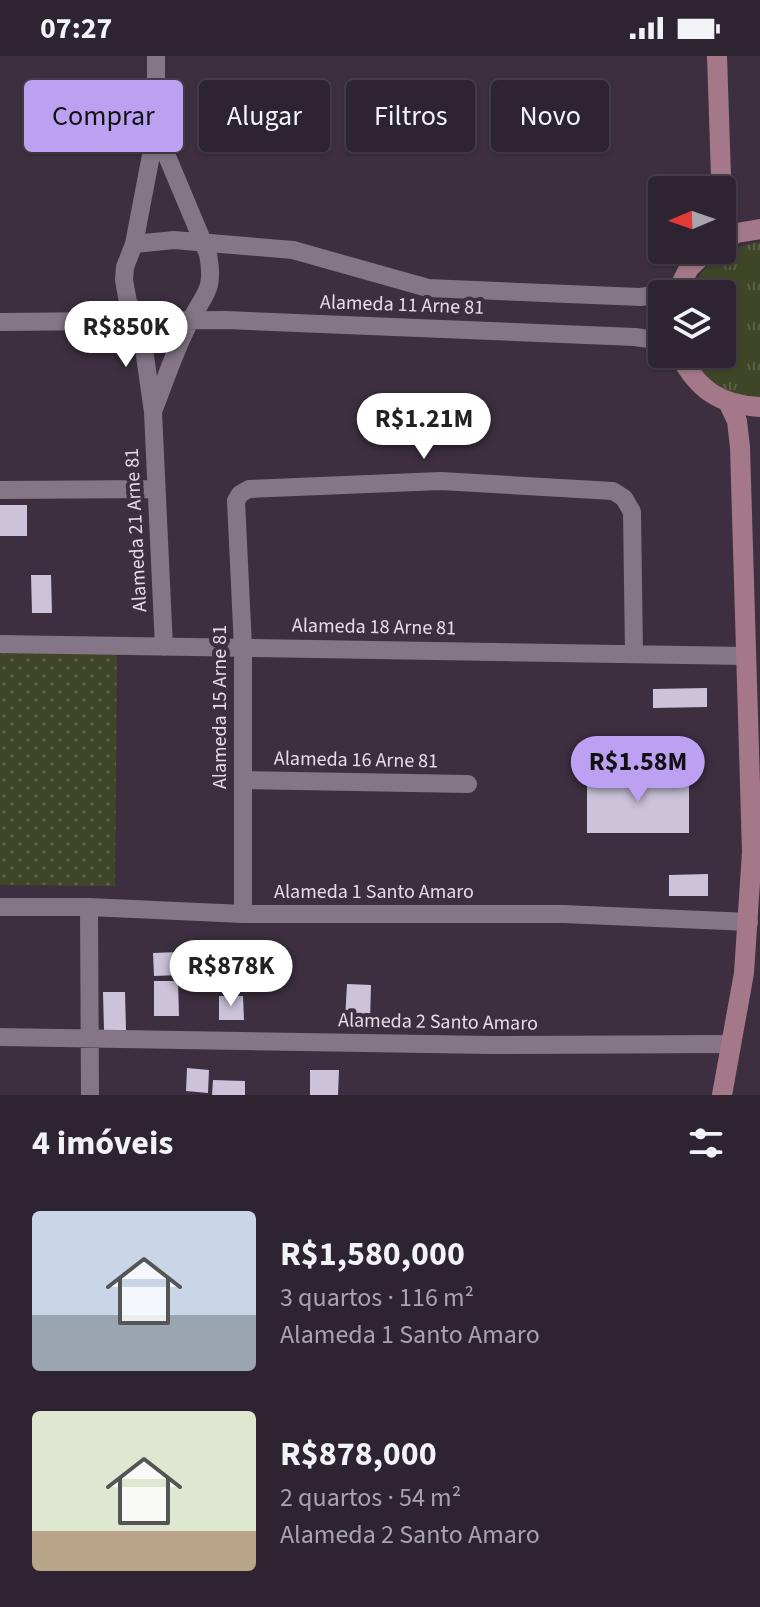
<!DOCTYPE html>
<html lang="pt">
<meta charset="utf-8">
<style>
:root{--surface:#2e2330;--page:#3a2f3c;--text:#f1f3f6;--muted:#a7a4ab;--line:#49404c;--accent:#bca0f2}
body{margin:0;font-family:"Source Sans 3",sans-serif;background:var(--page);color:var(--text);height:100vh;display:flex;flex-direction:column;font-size:30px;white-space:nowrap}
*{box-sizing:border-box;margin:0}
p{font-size:26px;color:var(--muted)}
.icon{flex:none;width:44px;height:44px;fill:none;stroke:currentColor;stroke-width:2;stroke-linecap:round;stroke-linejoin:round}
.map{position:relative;height:1039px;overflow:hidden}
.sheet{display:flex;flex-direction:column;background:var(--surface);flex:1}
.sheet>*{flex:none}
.top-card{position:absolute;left:24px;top:24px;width:712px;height:72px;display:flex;gap:16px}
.needle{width:52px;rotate:268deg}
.controls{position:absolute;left:648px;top:120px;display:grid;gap:16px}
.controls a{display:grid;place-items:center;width:88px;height:88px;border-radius:8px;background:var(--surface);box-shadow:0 2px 6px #0004,0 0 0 2px var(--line);font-size:40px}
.price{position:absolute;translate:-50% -68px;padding:0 18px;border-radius:28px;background:#fff;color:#222;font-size:26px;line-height:52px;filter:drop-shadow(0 2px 4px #0008)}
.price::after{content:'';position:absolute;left:50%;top:48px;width:24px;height:18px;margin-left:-12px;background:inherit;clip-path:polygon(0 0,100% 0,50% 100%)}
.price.selected{background:var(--accent);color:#111}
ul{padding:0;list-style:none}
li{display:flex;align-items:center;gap:24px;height:200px;padding:0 32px}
li span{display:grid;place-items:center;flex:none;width:224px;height:160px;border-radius:8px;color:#555}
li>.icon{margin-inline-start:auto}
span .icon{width:96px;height:96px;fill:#fffc;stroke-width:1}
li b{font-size:34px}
h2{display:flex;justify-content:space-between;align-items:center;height:96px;padding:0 32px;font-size:34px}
.chip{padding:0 28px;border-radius:8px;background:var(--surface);box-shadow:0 2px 6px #0004,0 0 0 2px var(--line);font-size:28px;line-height:72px}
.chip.selected{background:var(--accent);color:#111}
.status{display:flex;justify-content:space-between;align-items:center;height:56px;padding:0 40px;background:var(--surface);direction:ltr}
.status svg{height:22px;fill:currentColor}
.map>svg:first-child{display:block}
.grass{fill:url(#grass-tufts)}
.park{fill:url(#park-dots)}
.building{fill:#ccc2d9}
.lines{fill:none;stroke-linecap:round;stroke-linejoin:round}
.street{stroke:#847587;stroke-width:18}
.secondary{stroke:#a47888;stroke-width:20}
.labels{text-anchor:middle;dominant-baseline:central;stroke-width:8;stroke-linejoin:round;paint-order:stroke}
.street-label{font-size:20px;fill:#e5dce6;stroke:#3d2f40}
</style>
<div class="status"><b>07:27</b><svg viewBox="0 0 49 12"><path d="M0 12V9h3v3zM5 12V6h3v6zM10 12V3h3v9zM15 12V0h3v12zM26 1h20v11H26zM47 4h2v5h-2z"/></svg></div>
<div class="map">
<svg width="760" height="1039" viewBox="0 0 760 1039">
<defs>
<pattern id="grass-tufts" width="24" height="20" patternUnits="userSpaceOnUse" patternTransform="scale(2)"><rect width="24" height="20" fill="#3f4628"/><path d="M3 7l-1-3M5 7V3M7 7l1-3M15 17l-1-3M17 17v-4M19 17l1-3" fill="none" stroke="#5b6047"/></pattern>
<pattern id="park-dots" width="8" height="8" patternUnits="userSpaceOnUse" patternTransform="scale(2)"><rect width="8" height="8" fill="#3f4628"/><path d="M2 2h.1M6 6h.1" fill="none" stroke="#5b6047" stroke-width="1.8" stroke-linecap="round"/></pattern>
</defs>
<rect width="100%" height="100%" fill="#3d2f40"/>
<path class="grass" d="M760,186v155c-33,0 -53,-16 -70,-43h32v-60h-33c13,-31 39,-47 71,-52z"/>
<path class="park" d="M0,594l117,2 -2,234 -115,-1z"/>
<path class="building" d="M0,449h27v31h-27z
M31,519h20l1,38h-20z
M707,632v19l-54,1v-19z
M689,718v59h-102v-58z
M708,818v22h-39v-21z
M179,896l1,23 -26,1 -1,-23z
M154,925h24l1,35h-25z
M347,928l24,1 -1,37 -25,-2z
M103,936h22l1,38h-22z
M219,940h24l1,24h-25z
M187,1012l22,2 -1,23 -22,-2z
M310,1014h29l-1,25h-28z
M213,1024l32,1v14h-33z"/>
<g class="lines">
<path class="street" d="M156,0v73l-22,115 -9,23 -1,13 4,22 12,19 13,91 11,235
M134,188l40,-4 119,10 135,38 212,9 15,-2 24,-8
M0,266l226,-2 409,17 27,4
M154,353c11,-28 21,-59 35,-86 15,-30 26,-31 19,-69l-52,-124
M0,434l156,-1
M0,588l747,12
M243,724l225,4
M0,851h89l154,7h321l185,8
M89,851l1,188
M243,858v-267l-7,-146 4,-7 9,-5 192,-8 172,10 11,7 8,14 2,142
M0,981l490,8 242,-1"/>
<path class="secondary" d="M717,0l5,150
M722,184l15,-7 23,-4
M676,238l13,-26 19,-18
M679,298c19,36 41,51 81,53
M722,1039l22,-122 8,-121 -12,-405 -3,-26 -8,-17"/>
</g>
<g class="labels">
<g class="street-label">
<text transform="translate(402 249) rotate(2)">Alameda 11 Arne 81</text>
<text transform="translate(136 474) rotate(-93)">Alameda 21 Arne 81</text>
<text transform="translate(374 571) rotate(1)">Alameda 18 Arne 81</text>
<text transform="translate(220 651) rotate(-90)">Alameda 15 Arne 81</text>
<text transform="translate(356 704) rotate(1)">Alameda 16 Arne 81</text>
<text x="374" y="836">Alameda 1 Santo Amaro</text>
<text transform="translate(438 966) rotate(1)">Alameda 2 Santo Amaro</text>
</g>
</g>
</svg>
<div class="controls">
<a><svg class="needle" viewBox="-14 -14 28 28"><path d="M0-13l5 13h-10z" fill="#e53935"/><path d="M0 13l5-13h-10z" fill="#a7a4ab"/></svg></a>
<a><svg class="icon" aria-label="layers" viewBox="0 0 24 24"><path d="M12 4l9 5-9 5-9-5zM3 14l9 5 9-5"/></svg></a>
</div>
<b class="price" style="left:126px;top:313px">R$850K</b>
<b class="price" style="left:424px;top:405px">R$1.21M</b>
<b class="price selected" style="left:638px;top:748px">R$1.58M</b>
<b class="price" style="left:231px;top:952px">R$878K</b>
<div class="top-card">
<a class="chip selected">Comprar</a>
<a class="chip">Alugar</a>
<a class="chip">Filtros</a>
<a class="chip">Novo</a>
</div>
</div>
<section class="sheet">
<h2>4 imóveis<svg class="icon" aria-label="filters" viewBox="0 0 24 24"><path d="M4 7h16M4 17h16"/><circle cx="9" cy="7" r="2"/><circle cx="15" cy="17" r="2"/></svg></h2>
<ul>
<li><span style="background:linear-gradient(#c9d6e8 65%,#9aa5b1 0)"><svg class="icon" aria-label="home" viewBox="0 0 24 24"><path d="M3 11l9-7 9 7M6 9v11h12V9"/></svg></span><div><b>R$1,580,000</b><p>3 quartos · 116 m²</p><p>Alameda 1 Santo Amaro</p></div></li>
<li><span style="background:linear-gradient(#dfe7d0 75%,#b9a48a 0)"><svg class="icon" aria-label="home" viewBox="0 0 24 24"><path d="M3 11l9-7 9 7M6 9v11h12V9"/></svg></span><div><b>R$878,000</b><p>2 quartos · 54 m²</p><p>Alameda 2 Santo Amaro</p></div></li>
</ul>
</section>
